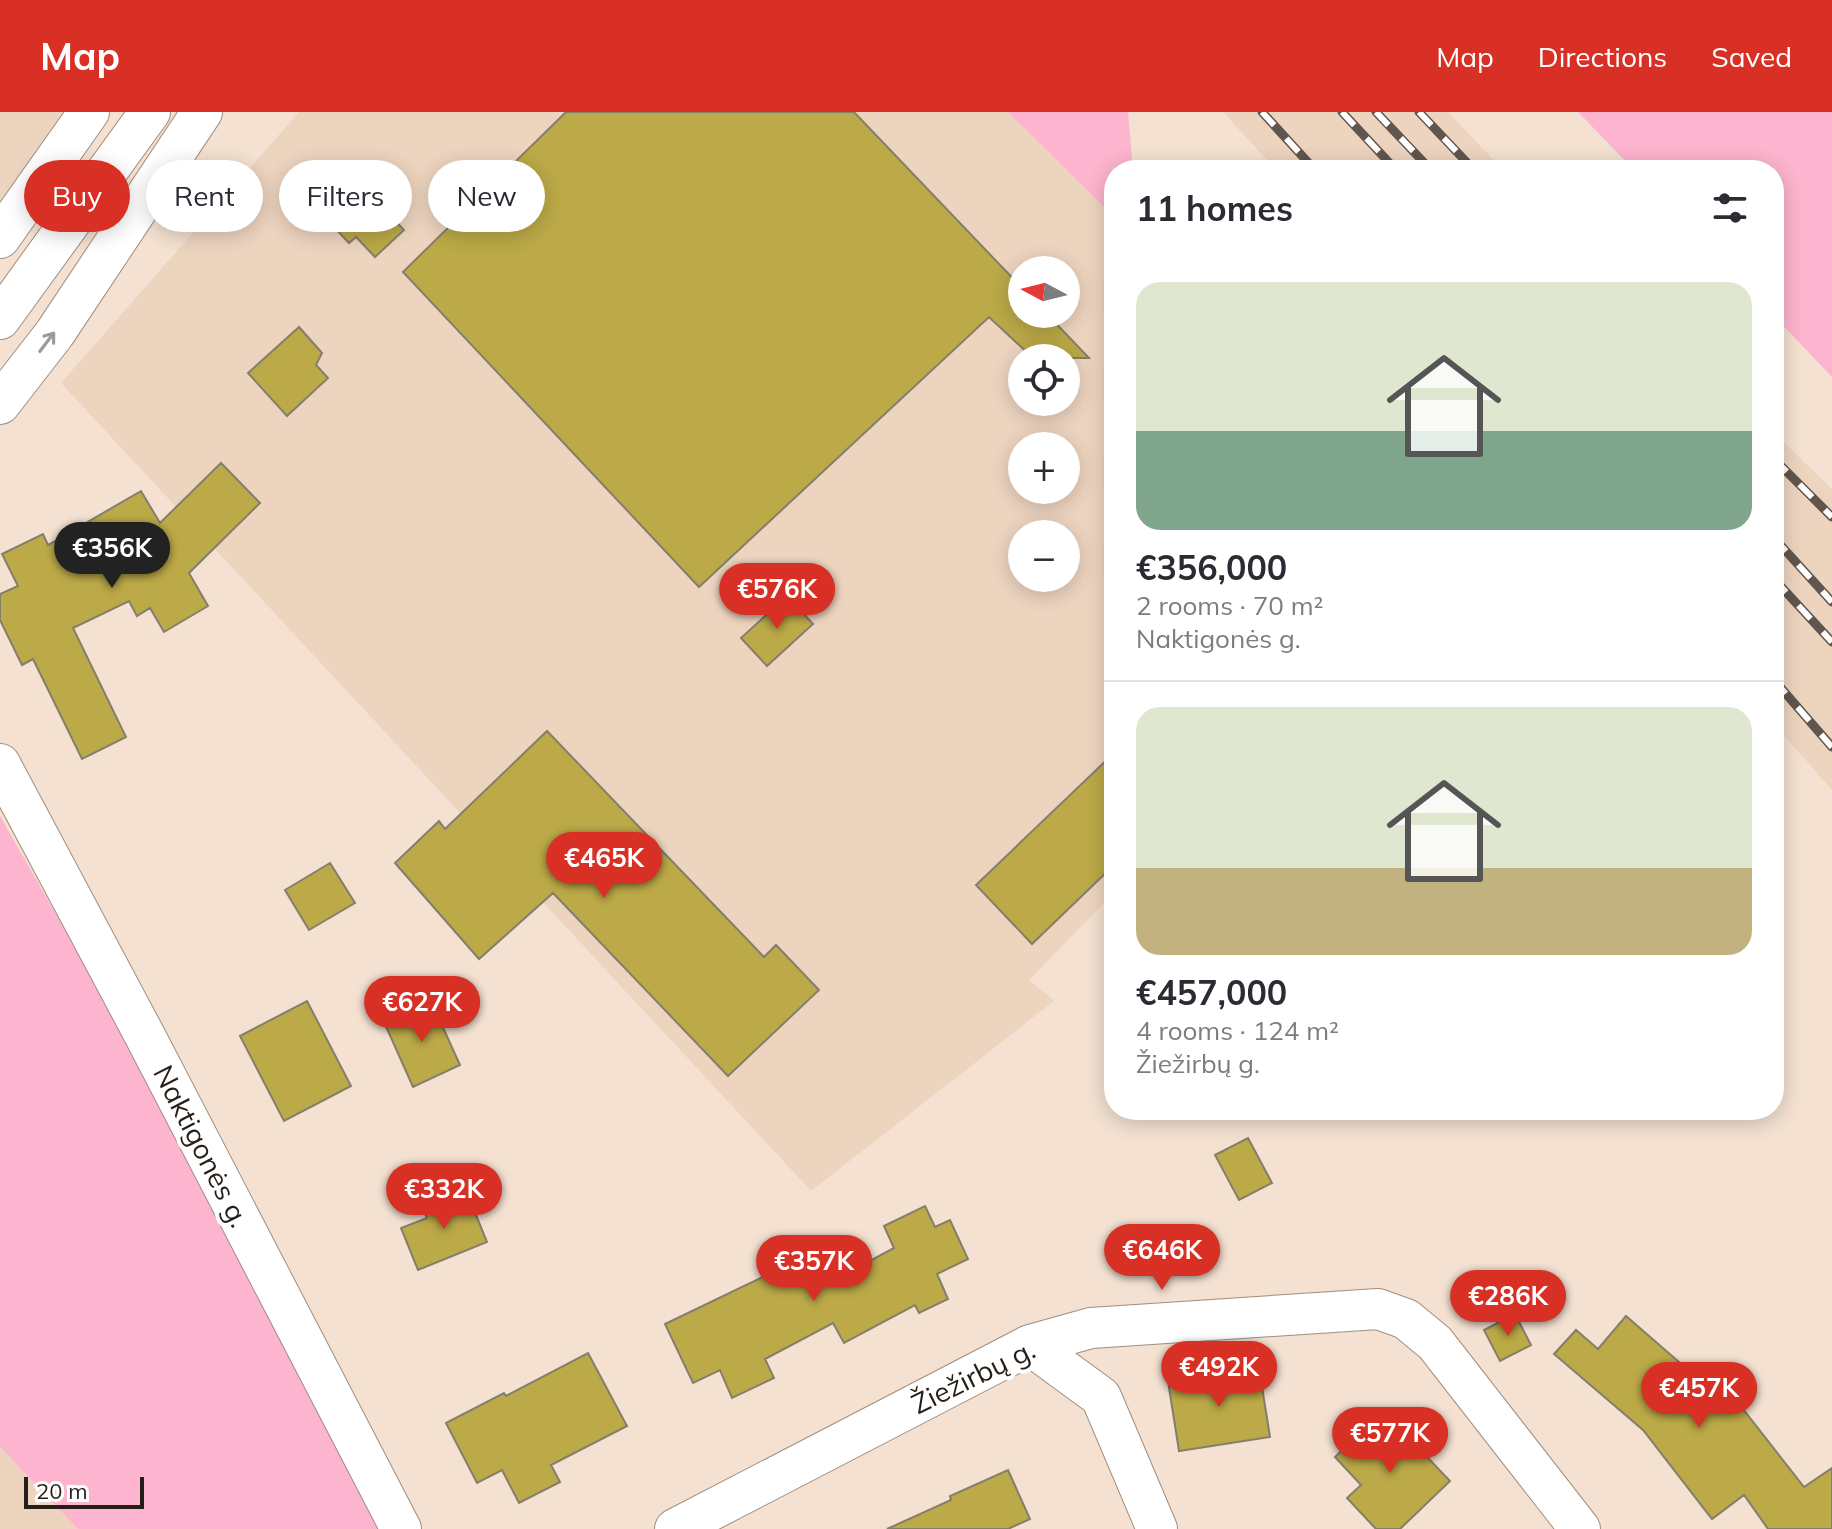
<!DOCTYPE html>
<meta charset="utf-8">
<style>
:root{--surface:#fff;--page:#f2f2f3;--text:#2b2b33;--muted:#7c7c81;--line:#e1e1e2;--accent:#d93025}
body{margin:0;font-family:Mulish,sans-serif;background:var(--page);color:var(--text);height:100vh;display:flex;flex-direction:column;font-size:30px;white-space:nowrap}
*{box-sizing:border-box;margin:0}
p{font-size:26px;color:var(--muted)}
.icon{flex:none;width:44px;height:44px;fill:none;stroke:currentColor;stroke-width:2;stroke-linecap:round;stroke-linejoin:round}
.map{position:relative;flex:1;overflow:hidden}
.details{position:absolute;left:1104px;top:48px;width:680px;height:960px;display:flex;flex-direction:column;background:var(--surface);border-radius:32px;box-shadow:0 4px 20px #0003}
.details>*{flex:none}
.hud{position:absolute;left:24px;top:48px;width:760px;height:72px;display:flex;gap:16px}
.needle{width:52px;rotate:277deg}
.buttons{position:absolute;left:1008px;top:144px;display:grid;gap:16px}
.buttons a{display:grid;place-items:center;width:72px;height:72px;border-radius:50%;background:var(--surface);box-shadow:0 4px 20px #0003;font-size:40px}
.scale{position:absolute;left:24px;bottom:20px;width:120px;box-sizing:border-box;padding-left:8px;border:4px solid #261f19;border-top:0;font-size:22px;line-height:28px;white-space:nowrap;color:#261f19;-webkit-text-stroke:6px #fff;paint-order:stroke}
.price{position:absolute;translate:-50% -68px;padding:0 18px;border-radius:28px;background:var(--accent);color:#fff;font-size:26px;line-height:52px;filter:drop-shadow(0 2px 4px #0008)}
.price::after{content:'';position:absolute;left:50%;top:48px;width:24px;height:18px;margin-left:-12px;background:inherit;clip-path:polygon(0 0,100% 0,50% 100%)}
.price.on{background:#222;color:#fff}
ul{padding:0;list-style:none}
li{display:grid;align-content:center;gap:16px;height:424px;padding:0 32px}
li+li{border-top:2px solid var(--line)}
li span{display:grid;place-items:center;height:248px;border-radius:24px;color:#555}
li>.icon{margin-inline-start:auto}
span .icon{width:144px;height:144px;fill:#fffc;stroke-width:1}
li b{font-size:34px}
h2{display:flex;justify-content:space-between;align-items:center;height:96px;padding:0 32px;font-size:34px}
.tag{padding:0 28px;border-radius:36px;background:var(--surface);box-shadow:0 4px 20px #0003;font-size:28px;line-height:72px}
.tag.on{background:var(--accent);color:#fff}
header{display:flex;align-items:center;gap:48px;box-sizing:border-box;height:112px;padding:0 40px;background:var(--accent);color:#fff}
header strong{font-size:38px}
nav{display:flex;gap:44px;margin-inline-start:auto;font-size:28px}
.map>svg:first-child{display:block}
.built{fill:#edd4bf;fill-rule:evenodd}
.green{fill:#fdb4ce}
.building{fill:#bca947;stroke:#837f6b;stroke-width:2}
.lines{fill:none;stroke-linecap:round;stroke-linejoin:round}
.minor-casing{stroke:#a08e7f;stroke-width:42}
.minor{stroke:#fff;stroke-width:40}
.rail-casing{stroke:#61564e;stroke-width:9}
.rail{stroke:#fff;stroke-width:6;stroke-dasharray:18;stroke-linecap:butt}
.oneway{stroke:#9d9a98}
.labels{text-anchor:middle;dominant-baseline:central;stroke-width:8;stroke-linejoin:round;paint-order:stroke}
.street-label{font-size:28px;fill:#261f19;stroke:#fff}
</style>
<header>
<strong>Map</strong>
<nav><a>Map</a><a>Directions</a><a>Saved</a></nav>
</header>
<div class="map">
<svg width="1832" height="1417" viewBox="0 0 1832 1417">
<rect width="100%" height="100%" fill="#f4e1d1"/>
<path class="built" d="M0,0h64l-64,91z
M299,0h709l106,105v676l-85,87 25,21 -243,190 -750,-808zM1022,158h44v44h-44zM1022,246h44v44h-44zM1022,334h44v44h-44zM1022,422h44v44h-44z
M1223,0h225l55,58h-227z
M1774,321l58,56v301l-58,-66z
M0,1335l78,82h-78z"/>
<path class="green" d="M1008,0h120l5,58h-19v47z
M1578,0h254v265l-58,-61v-146h-140z
M0,704l82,144 300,569h-304l-78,-82z"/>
<path class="building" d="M566,0h288l168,176v26h25l42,44h-56l-44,-41 -290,270 -296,-315z
M346,74l26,27 8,-8 24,25 -29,27 -19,-20 -7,6 -30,-32z
M299,215l23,26 -6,12 12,13 -41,38 -39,-43z
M221,351l39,40 -71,70 19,33 -44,26 -14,-24 -13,8 -8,-15 -56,27 53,109 -44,22 -49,-100 -11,6 -22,-45v-26l18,-8 -16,-32 41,-20 5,11 93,-54 19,32z
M787,484l26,28 -46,42 -26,-28z
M547,619l217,226 12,-12 43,45 -91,86 -175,-183 -74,66 -84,-96 44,-42 6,8z
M1114,641v112l-82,79 -56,-59z
M330,751l25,40 -46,27 -24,-40z
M307,889l44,85 -67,35 -44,-85z
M431,889l29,64 -47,22 -29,-65z
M1248,1026l24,45 -33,17 -24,-45z
M465,1076l22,54 -69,28 -17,-42 26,-10 -4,-9z
M925,1094l10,21 15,-7 18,39 -31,15 11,25 -29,14 -4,-8 -71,38 -11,-20 -68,36 9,19 -42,20 -12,-28 -27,13 -28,-59 100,-48 -5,-10 44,-23 23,41 67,-36 -10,-22z
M1515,1202l16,31 -31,16 -16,-31z
M1626,1204l76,66 12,-10 90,115 28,-19v61h-64l-24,-34 -32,24 -69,-89 -89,-76 22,-24 22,19z
M588,1241l39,73 -76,39 9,17 -41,21 -17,-33 -25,13 -31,-60 58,-30 2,3z
M1259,1256l11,69 -91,14 -11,-70z
M1383,1299l67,70 -50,48h-24l-29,-31 14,-13 -26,-28z
M1008,1358l22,49 -22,10h-121l64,-29 -1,-4z"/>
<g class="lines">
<defs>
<path id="minor" d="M0,126l89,-126
M0,207l150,-207
M0,292l55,-71 147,-221
M0,652l145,272 256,493
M1030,1233l71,52 56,132
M675,1417l355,-184 61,-17 287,-19 28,10 29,24 145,186"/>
</defs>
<use href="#minor" class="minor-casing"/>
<use href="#minor" class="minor"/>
<defs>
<path id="rail" d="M1262,0l53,58
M1342,0l54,58
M1376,0l55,58
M1419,0l55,58
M1774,347l58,58
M1774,426l58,64
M1774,467l58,63
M1774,568l58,67"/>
</defs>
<use href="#rail" class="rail-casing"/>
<use href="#rail" class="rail"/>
</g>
<defs><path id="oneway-shaft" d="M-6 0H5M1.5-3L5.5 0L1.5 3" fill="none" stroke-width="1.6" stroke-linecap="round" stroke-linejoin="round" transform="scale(2)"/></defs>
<use class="oneway" href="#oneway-shaft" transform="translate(47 230) rotate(-53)"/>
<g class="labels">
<g class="street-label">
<text transform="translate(202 1034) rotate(63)">Naktigonės g.</text>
<text transform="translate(973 1264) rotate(-26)">Žiežirbų g.</text>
</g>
</g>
</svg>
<div class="buttons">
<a><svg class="needle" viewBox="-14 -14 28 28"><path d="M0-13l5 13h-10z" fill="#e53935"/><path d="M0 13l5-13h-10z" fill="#7c7c81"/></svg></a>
<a><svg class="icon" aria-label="locate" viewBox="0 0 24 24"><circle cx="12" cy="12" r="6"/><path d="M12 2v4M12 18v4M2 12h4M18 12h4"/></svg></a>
<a>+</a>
<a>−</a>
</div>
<div class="scale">20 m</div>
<b class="price on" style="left:112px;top:478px">€356K</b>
<b class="price" style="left:777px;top:519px">€576K</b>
<b class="price" style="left:604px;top:788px">€465K</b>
<b class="price" style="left:422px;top:932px">€627K</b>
<b class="price" style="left:444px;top:1119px">€332K</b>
<b class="price" style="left:1162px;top:1180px">€646K</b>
<b class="price" style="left:814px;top:1191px">€357K</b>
<b class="price" style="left:1508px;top:1226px">€286K</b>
<b class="price" style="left:1219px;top:1297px">€492K</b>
<b class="price" style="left:1699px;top:1318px">€457K</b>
<b class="price" style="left:1390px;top:1363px">€577K</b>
<div class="hud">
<a class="tag on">Buy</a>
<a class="tag">Rent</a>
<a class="tag">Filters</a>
<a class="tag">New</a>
</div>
<section class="details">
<h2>11 homes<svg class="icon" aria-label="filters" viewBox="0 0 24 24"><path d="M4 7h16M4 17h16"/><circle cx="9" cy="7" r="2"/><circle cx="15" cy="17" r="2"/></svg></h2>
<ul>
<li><span style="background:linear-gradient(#dfe7d0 60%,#7fa58c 0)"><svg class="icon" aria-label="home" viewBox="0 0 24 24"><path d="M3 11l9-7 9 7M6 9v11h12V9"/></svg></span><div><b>€356,000</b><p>2 rooms · 70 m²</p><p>Naktigonės g.</p></div></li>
<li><span style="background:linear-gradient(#dfe7d0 65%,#c2b280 0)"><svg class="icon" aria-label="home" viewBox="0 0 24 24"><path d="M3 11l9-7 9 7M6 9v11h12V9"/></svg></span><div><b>€457,000</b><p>4 rooms · 124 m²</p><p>Žiežirbų g.</p></div></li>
</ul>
</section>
</div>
